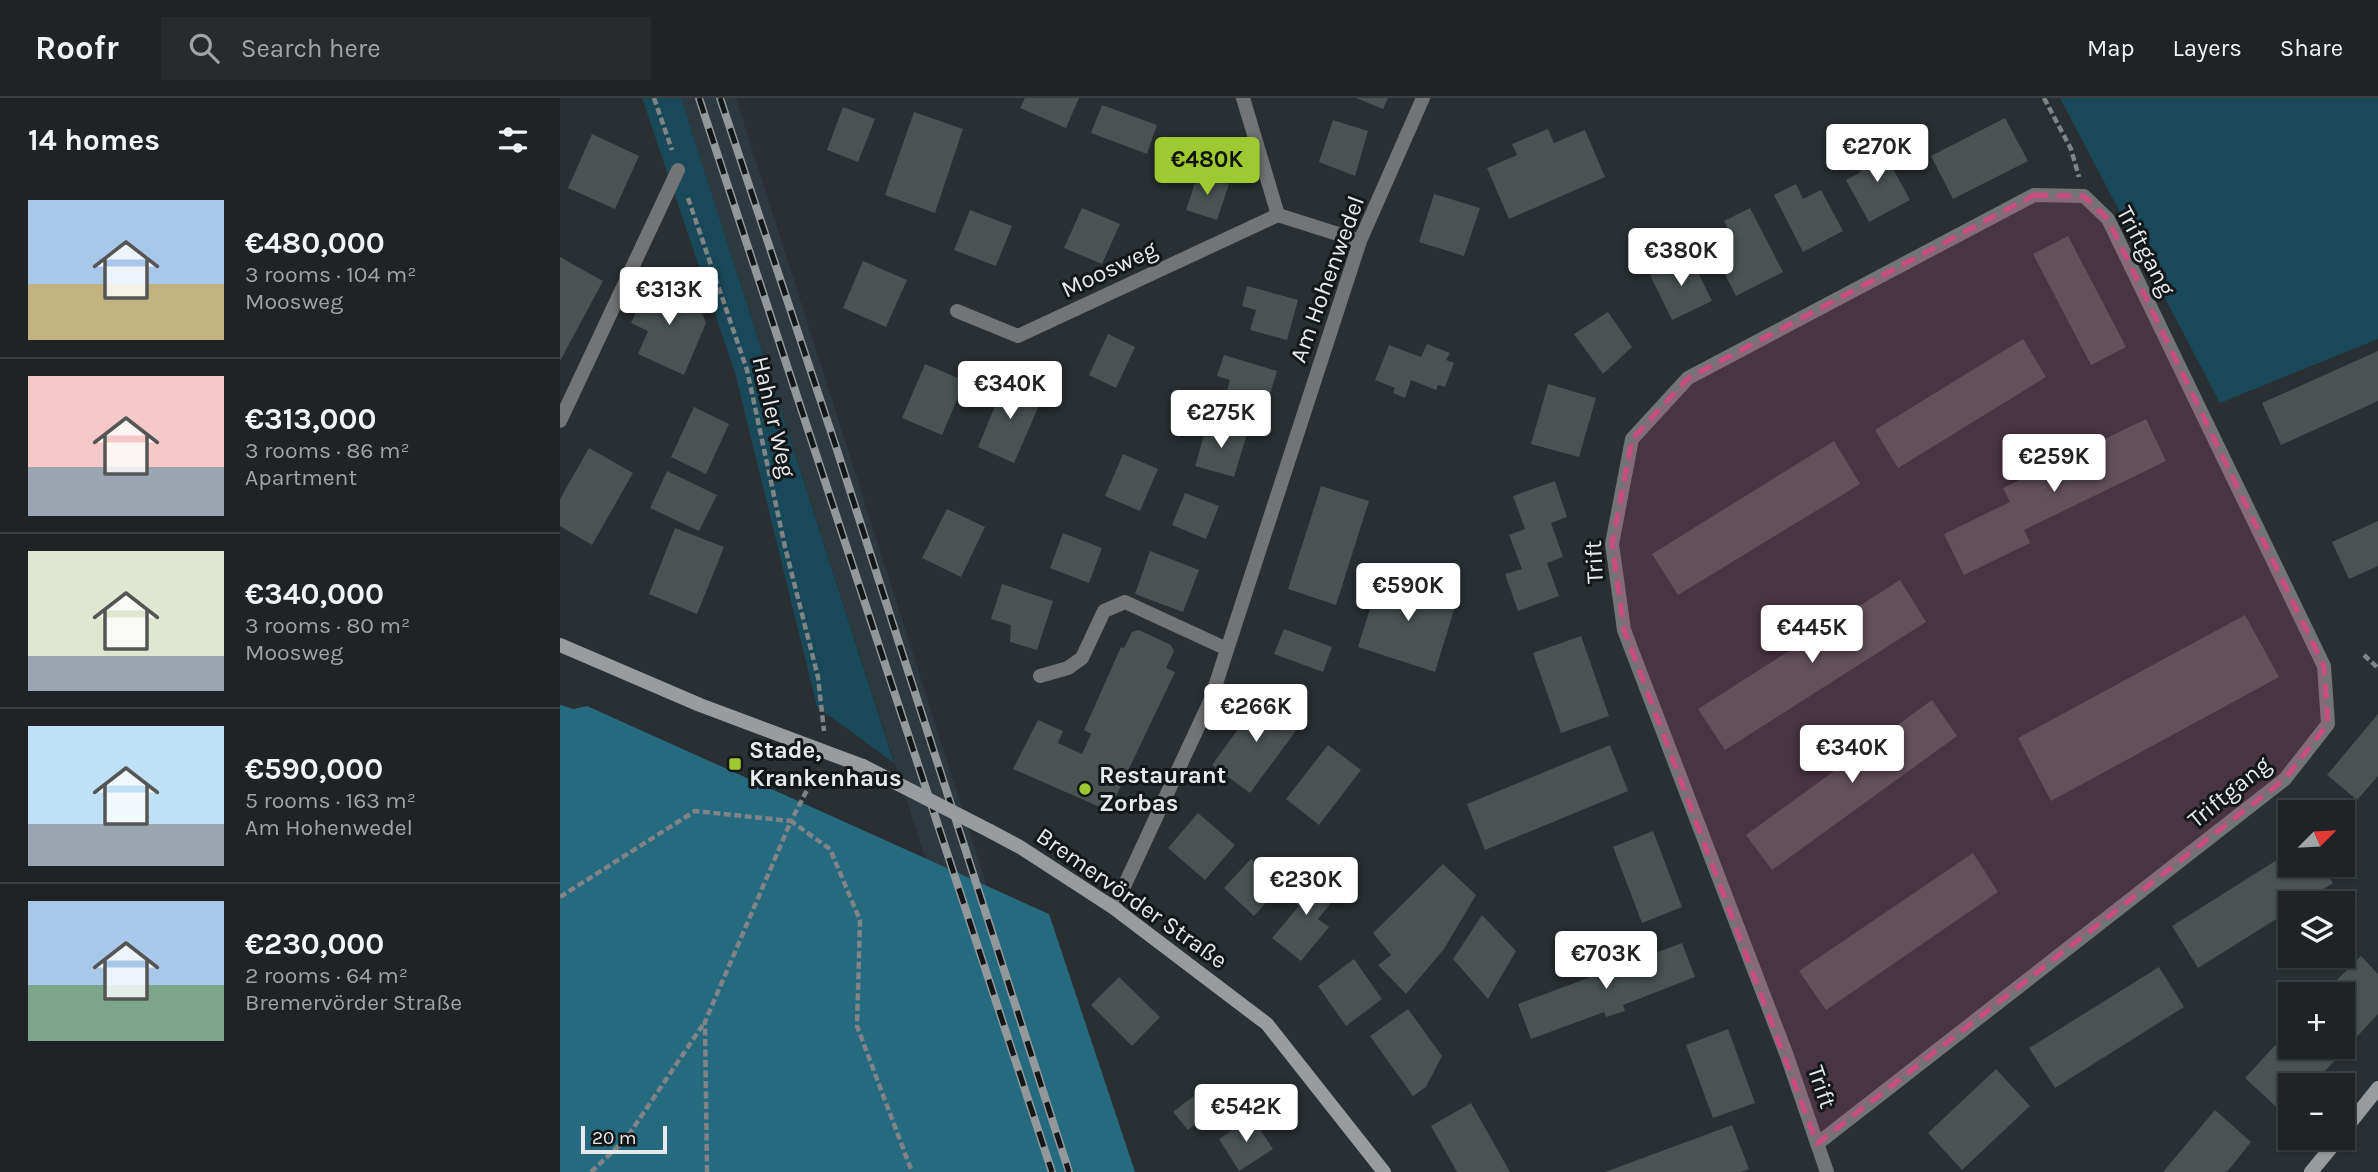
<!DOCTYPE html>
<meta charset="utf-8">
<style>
:root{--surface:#1f2326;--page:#272b2e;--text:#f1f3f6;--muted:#a1a4a7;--line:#3c4043;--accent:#9dca30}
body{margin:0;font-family:Karla,sans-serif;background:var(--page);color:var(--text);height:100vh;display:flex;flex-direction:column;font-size:26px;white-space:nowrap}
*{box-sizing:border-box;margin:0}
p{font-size:23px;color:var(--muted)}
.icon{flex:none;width:38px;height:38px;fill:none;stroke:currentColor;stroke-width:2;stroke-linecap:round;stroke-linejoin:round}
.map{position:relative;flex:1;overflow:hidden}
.details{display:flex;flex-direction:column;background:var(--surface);width:560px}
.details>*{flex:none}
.needle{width:46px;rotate:66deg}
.controls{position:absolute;left:1718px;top:702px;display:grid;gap:14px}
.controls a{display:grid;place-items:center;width:77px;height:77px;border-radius:0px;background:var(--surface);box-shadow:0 2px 5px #0004,0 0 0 2px var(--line);font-size:35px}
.scale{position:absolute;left:21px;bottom:18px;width:86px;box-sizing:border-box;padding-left:7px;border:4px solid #e6eaec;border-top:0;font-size:19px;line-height:24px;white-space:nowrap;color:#e6eaec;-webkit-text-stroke:5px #141718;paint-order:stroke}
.price{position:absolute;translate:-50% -60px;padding:0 16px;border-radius:7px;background:#fff;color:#222;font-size:23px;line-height:46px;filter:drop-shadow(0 2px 4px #0008)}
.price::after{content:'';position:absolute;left:50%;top:42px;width:21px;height:16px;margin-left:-10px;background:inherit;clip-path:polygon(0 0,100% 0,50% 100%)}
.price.on{background:var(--accent);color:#111}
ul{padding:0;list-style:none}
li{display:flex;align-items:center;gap:21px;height:175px;padding:0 28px}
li+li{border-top:2px solid var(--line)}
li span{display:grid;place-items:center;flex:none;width:196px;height:140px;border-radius:0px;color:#555}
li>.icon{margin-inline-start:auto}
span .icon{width:84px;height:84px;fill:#fffc;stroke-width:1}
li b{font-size:30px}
h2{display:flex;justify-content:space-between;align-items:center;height:84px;padding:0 28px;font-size:30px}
header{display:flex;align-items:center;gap:42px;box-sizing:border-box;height:98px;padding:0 35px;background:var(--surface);border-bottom:2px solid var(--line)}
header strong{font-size:33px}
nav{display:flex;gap:38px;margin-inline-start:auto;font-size:24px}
.search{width:490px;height:63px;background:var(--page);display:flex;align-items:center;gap:18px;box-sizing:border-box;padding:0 24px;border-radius:0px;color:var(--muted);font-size:26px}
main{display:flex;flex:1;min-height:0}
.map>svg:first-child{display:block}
.built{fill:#2c3a3f}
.green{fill:#194858}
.forest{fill:#266a80}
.building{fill:#4a5253}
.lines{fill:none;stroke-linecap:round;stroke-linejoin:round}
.path{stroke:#7f8487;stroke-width:4.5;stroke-dasharray:7 3.5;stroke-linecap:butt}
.lane{stroke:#727476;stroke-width:14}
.street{stroke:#727476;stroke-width:14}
.secondary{stroke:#989c9f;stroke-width:14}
.rail-casing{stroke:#93989a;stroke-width:8}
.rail{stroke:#141718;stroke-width:5;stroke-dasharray:16;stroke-linecap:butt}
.secondary-bridge{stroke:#989c9f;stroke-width:14}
.marked{fill:#cb4c7f;fill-opacity:0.2;stroke:#cb4c7f;stroke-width:5;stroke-dasharray:14 9;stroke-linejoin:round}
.poi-dot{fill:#9dca30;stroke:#141718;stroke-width:2.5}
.labels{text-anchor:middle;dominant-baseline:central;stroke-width:6;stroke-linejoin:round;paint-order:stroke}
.street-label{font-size:24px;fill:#e6eaec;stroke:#141718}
.poi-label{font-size:24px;font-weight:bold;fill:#e6eaec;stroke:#141718;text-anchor:start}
</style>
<header>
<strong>Roofr</strong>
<div class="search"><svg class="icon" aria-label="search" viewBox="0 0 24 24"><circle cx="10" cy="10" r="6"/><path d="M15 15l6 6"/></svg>Search here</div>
<nav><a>Map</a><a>Layers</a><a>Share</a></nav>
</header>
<main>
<section class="details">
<h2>14 homes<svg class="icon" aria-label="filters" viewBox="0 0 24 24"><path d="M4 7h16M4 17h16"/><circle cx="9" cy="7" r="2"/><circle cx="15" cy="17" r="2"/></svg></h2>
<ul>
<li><span style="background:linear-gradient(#a9c7e8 60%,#c2b280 0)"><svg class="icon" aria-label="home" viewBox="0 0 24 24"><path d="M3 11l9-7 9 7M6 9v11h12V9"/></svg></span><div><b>€480,000</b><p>3 rooms · 104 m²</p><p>Moosweg</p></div></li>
<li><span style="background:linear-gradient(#f6c9c9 65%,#9aa5b1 0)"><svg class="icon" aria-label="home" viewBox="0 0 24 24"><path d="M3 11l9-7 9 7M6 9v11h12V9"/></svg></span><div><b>€313,000</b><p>3 rooms · 86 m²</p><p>Apartment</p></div></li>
<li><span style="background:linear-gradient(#dfe7d0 75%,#9aa5b1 0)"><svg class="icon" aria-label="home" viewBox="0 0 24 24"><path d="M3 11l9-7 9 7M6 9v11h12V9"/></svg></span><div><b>€340,000</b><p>3 rooms · 80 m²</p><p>Moosweg</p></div></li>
<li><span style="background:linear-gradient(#bfe0f5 70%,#9aa5b1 0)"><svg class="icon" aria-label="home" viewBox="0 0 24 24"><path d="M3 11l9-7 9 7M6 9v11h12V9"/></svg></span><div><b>€590,000</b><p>5 rooms · 163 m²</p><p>Am Hohenwedel</p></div></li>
<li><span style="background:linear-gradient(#a9c7e8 60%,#7fa58c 0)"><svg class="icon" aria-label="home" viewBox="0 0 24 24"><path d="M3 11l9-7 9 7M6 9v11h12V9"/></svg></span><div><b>€230,000</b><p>2 rooms · 64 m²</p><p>Bremervörder Straße</p></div></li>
</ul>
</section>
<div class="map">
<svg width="1818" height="1074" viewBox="0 0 1818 1074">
<rect width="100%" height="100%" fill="#292f32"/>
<path class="built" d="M121,0h55l342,1074h-52z"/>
<path class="green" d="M82,0h39l213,665 -77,-56 -82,-334z
M1500,0h318v241l-158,64z"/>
<path class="forest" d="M0,607l14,4 13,-3 462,208 86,258h-575z"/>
<path class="building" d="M465,0h54l-13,30 -46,-20z
M796,0h32l-5,11z
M542,7l55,20 -10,29 -56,-21z
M283,9l32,12 -17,43 -31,-12z
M354,14l49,17 -28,84 -50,-18z
M1445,20l23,43 -75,38 -22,-43z
M773,22l35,11 -13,45 -36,-14z
M988,31l6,14 31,-13 20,47 -96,42 -22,-51 30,-13 -5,-11z
M32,36l47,22 -24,53 -47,-21z
M1319,45l31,57 -41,22 -23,-42 15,-8 -8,-15z
M638,76l31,10 -12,36 -31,-10z
M1236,86l7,15 18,-9 22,41 -40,21 -29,-57z
M874,96l46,14 -16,48 -45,-14z
M522,110l38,16 -18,40 -38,-16z
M1190,110l33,64 -47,24 -24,-47 21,-11 -9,-17z
M410,112l42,16 -16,40 -42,-16z
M1508,138l58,111 -35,18 -58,-111z
M1130,158l22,45 -40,19 -22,-45z
M0,159l43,24 -43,80z
M303,163l44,19 -21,47 -43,-19z
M89,184l49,21 8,20 -22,52 -46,-21 10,-23 -17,-8z
M687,188l51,14 -11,40 -37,-10 6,-20 -14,-4z
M1048,214l24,35 -29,27 -29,-40z
M548,236l27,13 -19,41 -27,-13z
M1463,241l23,38 -148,91 -23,-38z
M867,246l23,9 -4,7 8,3 -9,24 -7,-2 -2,5 -25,-10 -6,18 -12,-5 2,-5 -20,-8 14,-35 32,12z
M1818,253v50l-97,44 -19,-42z
M664,257l53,16 -13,43 -40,-12 6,-22 -13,-4z
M365,266l40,17 -23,54 -40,-17z
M446,282l37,16 -29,67 -36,-16z
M988,286l48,14 -17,59 -48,-13z
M134,309l35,17 -23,50 -35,-17z
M1586,321l20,42 -142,69 6,13 -66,32 -20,-41 66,-32 -7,-14z
M648,324l39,12 -13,43 -39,-11z
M1274,343l26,43 -182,111 -26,-41z
M29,350l44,25 -41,72 -32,-19v-27z
M563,356l35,15 -18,42 -35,-15z
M107,373l50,24 -18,36 -49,-23z
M995,383l12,36 -16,6 12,34 -16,6 12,33 -41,15 -13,-37 17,-5 -13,-34 16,-6 -12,-33z
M761,388l48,15 -33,104 -48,-16z
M625,395l34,13 -13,33 -34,-14z
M387,411l38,18 -24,50 -39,-19z
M1818,423v45l-29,13 -17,-37z
M115,430l49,19 -27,67 -48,-20z
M503,435l39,15 -13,35 -39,-15z
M590,453l49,19 -16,42 -48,-18z
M821,475l76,27 -22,72 -77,-25z
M1340,482l26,42 -201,128 -27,-41z
M442,486l51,17 -16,49 -27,-8 1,-17 -20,-6z
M1685,517l34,62 -228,124 -33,-63z
M724,531l48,18 -9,25 -49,-18z
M579,532l32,15 3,6 -8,17 9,4 -66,139 -96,-42 25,-49 25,11 -5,12 24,11 9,-20 -7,-4 37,-83 3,1 8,-16z
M1021,538l28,80 -48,17 -28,-80z
M702,598l39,28 -51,69 -38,-28z
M1372,602l25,36 -185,134 -26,-35z
M1818,616v62l-21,24 -30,-25z
M768,647l33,25 -42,55 -33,-26z
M1050,647l18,46 -143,59 -18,-46z
M638,715l37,32 -30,35 -37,-32z
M1093,733l29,76 -40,16 -29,-76z
M1731,753v13h29l13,19 -31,20h-11v7l-93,58 -26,-42z
M1413,755l25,39 -172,118 -27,-39z
M691,761l29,28 -26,29 -30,-28z
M883,766l33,31 -32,54 -38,45 -28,-29 13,-10 -18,-22z
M752,773l27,22 -21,26 11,8 -28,34 -29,-23 27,-32 -9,-8z
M922,817l34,36 -28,48 -35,-40z
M1122,845l13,34 -72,28 2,6 -19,6 -2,-5 -73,27 -13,-35z
M1801,858l17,18v40l-66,71h-21v23l-6,7 -40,-37 46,-50v18h52v-52h-20z
M794,861l28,40 -36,27 -28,-40z
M1599,869l25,40 -129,81 -26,-40z
M559,879l41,40 -28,29 -41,-41z
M848,911l34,47 -16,31 -13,9 -43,-60z
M1168,931l27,74 -42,15 -27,-73z
M1436,971l34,37 -68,64 -34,-37z
M647,988l14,18 -33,26 -15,-18z
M911,1005l39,69h-53l-26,-46z
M1655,1012l36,32 -20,25 -5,5h-63z
M692,1019l21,32 -34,22 -20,-32z
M1172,1027l17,44 -8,3h-136z"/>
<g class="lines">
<path class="path" d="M94,0l18,52
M1484,0l27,51 8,28
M128,100l59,172 38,177 33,130 6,54
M1804,557l14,13
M0,799l135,-86 96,10 27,-52
M31,1074l35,-33 78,-116
M147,1074l-2,-150 86,-201 39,28 30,71 -3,106 55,146"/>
<path class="lane" d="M0,323l118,-251
M480,578l28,-8 14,-10 22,-47 21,-9 102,47"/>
<path class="street" d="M683,0l35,117 82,26
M397,213l61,25 260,-121
M554,810l97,-209 149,-458 63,-143
M1257,1046l468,-365 43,-55 -4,-58 -216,-447 -24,-23 -50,-1 -346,183 -56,61 -20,105 12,86 163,426 40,116"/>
<path class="secondary" d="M0,547l140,60 163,61
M430,733l30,16 94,61 153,116 117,148
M1783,1034l35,-44
M1751,1074l28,-34"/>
<defs>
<path id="rail" d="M139,0l353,1074
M160,0l117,352 232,722"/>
</defs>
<use href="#rail" class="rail-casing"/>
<use href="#rail" class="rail"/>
<path class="secondary-bridge" d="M303,668l127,65"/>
</g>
<path class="marked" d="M1474,97l50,1 24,23 216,447 4,58 -43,55 -468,365 -193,-514 -12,-86 20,-105 56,-61z"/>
<g class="poi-dot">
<rect x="168" y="659" width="14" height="14" rx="3.5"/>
<circle cx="525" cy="691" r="7"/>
</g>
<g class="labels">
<g class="street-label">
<text transform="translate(1586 153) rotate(62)">Triftgang</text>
<text transform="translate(549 171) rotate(-25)">Moosweg</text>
<text transform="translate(767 181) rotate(-70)">Am Hohenwedel</text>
<text transform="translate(214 319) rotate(77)">Hahler Weg</text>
<text transform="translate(1034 464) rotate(-93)">Trift</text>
<text transform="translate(1669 694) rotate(-39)">Triftgang</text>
<text transform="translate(572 800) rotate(35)">Bremervörder Straße</text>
<text transform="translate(1262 989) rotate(71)">Trift</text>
</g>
<g class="poi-label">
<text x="189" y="652">Stade,<tspan x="189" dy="28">Krankenhaus</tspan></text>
<text x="539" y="677">Restaurant<tspan x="539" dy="28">Zorbas</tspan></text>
</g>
</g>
</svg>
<div class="controls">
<a><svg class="needle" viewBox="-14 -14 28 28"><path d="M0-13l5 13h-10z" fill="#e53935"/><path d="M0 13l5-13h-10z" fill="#a1a4a7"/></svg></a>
<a><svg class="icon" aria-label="layers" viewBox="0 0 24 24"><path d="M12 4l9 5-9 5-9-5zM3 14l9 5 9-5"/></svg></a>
<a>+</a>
<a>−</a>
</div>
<div class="scale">20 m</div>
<b class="price" style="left:1317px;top:86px">€270K</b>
<b class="price on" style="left:647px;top:99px">€480K</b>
<b class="price" style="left:1121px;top:190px">€380K</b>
<b class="price" style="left:109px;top:229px">€313K</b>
<b class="price" style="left:450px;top:323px">€340K</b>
<b class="price" style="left:661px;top:352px">€275K</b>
<b class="price" style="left:1494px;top:396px">€259K</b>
<b class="price" style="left:848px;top:525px">€590K</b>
<b class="price" style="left:1252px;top:567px">€445K</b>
<b class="price" style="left:696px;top:646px">€266K</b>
<b class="price" style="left:1292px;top:687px">€340K</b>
<b class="price" style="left:746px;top:819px">€230K</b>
<b class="price" style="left:1046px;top:893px">€703K</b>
<b class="price" style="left:686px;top:1046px">€542K</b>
</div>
</main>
